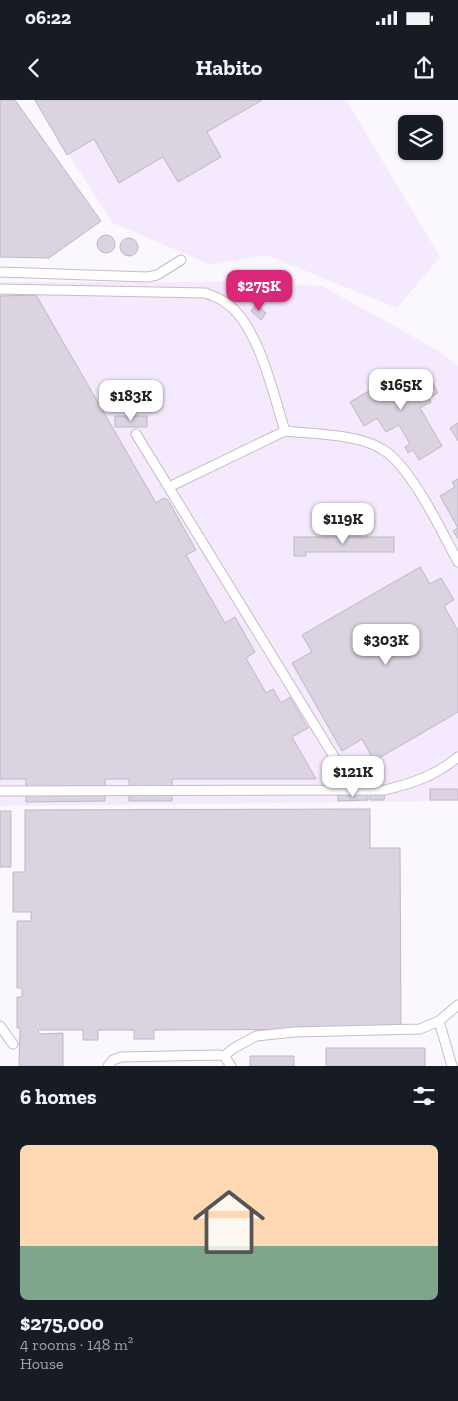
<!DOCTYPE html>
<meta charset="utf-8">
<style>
:root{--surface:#171b24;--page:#20242c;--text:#f1f3f6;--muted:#9ea1a6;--accent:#db2777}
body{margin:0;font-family:"Zilla Slab",serif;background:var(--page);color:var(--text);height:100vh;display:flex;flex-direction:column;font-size:19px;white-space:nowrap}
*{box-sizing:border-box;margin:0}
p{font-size:16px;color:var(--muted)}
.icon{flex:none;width:28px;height:28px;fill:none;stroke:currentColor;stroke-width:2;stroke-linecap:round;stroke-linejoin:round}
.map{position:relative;height:966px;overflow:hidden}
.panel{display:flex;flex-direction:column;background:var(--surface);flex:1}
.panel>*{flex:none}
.tools{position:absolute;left:398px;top:15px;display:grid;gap:10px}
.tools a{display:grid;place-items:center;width:45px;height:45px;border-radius:8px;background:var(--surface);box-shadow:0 1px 4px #0004;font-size:25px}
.price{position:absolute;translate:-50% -42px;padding:0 11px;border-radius:10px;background:#fff;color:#222;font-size:16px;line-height:32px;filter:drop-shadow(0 1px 2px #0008)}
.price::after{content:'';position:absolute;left:50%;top:30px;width:15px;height:11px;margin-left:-8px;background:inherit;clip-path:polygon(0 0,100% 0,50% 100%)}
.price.selected{background:var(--accent);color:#fff}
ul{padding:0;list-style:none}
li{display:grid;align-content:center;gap:10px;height:265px;padding:0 20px}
li span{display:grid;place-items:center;height:155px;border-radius:8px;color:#555}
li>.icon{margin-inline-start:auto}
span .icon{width:90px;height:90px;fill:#fffc;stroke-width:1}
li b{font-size:21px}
h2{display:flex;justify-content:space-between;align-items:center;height:60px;padding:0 20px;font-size:21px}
.status{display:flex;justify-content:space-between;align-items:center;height:35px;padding:0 25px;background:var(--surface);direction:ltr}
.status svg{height:14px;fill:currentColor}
header{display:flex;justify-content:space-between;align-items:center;height:65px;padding:0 20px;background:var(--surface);font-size:22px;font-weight:700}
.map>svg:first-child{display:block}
.built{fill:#f5eafd}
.building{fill:#dbd4e0;stroke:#beb7c3}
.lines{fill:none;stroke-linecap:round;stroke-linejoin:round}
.lane-casing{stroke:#c4bdc9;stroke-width:11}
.lane{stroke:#fff;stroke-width:9}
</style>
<div class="status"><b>06:22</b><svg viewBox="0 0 49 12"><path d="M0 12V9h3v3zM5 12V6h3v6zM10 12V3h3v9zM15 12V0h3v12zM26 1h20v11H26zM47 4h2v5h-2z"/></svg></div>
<header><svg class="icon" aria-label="back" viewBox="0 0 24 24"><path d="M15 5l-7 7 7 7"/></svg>Habito<svg class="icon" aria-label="share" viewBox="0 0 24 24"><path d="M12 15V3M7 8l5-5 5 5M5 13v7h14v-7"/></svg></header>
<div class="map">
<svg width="458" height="966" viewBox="0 0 458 966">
<rect width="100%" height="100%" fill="#fbf7fe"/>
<path class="built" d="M33,0h313l94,157 -43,51 -131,-53 -55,10 -98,-42z
M0,182h239l83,4 117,65 19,15v435l-458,5z"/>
<path class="building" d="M0,0h15l86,121 -52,37 -49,-1z
M35,0h227l-55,32 14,25 -43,25 -15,-25 -44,26 -25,-44 -27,16z
M97 144a9 9 0 1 1 18 0a9 9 0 1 1-18 0Z
M120 147a9 9 0 1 1 18 0a9 9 0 1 1-18 0Z
M36,195l120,208 8,-5 4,2 28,50 -10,5 39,68 10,-6 20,35 -9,6 20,35 7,-4 8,14 9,-6 18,31 -16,9 24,42h-144v22h-43v-22h-24v22l-79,1v-23h-26v-483z
M256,205l10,8 -5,7 -10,-9z
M414,272l9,15 9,-5 6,11 -9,5 2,4 -11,6 22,38 -23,14 -6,-10 -5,3 -3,-6 5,-3 -11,-19 -13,7 -9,-14 -13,8 -14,-24 50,-29 3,6z
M115,316h32v11h-32z
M458,323v18l-8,-13z
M458,379v60l-5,-8 5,-3 -18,-32 15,-9 -3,-5z
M294,437h100v15h-88v4h-12z
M420,467l10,17 11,-6 13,22 -10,6 14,25v81l-84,49 -12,-22 -20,12 -50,-88 20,-11 -10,-17z
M430,689h28v11h-28z
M368,694v6l-30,1v-6z
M370,694h15l-1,6h-14z
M370,709v39h30l1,181 -247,1v9h-20v-9h-36v10h-15v-10h-45l1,4 24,-1v33h-44l1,-38h-3v-31h5v-9h-5v-67h14v-9h-18v-40h12v-62z
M0,711h11v56h-11z
M326,948h99v18h-99z
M250,956h44v10h-44z"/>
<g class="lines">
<defs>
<path id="lane" d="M0,172l147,5 10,-2 24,-15
M0,189l206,4c5,3 12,4 17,8 35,20 50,93 62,130 28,3 73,3 97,18 29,17 60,83 76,113
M136,334l219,357
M169,387l116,-56
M0,691l385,-1c28,-7 50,-14 73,-33
M439,921l13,45
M0,926l13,18
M224,956l10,-8 22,-12 39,-4 125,-3 19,-8 19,-16
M108,966l5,-6 8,-3 96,-2 7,1 7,10"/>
</defs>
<use href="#lane" class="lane-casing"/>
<use href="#lane" class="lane"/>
</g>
</svg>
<div class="tools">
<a><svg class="icon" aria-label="layers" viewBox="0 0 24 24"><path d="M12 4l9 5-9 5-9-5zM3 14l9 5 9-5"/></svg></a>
</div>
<b class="price selected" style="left:259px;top:212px">$275K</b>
<b class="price" style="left:401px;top:311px">$165K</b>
<b class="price" style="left:131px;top:322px">$183K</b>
<b class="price" style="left:343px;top:445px">$119K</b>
<b class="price" style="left:386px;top:566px">$303K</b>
<b class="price" style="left:353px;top:698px">$121K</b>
</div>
<section class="panel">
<h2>6 homes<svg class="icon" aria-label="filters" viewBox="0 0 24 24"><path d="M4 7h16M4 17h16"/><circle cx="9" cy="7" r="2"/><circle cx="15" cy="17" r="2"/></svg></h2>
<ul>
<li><span style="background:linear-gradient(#ffd9b3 65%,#7fa58c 0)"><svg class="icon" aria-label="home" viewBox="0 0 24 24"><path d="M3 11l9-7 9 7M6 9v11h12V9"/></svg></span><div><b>$275,000</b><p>4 rooms · 148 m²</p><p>House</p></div></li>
</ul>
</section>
